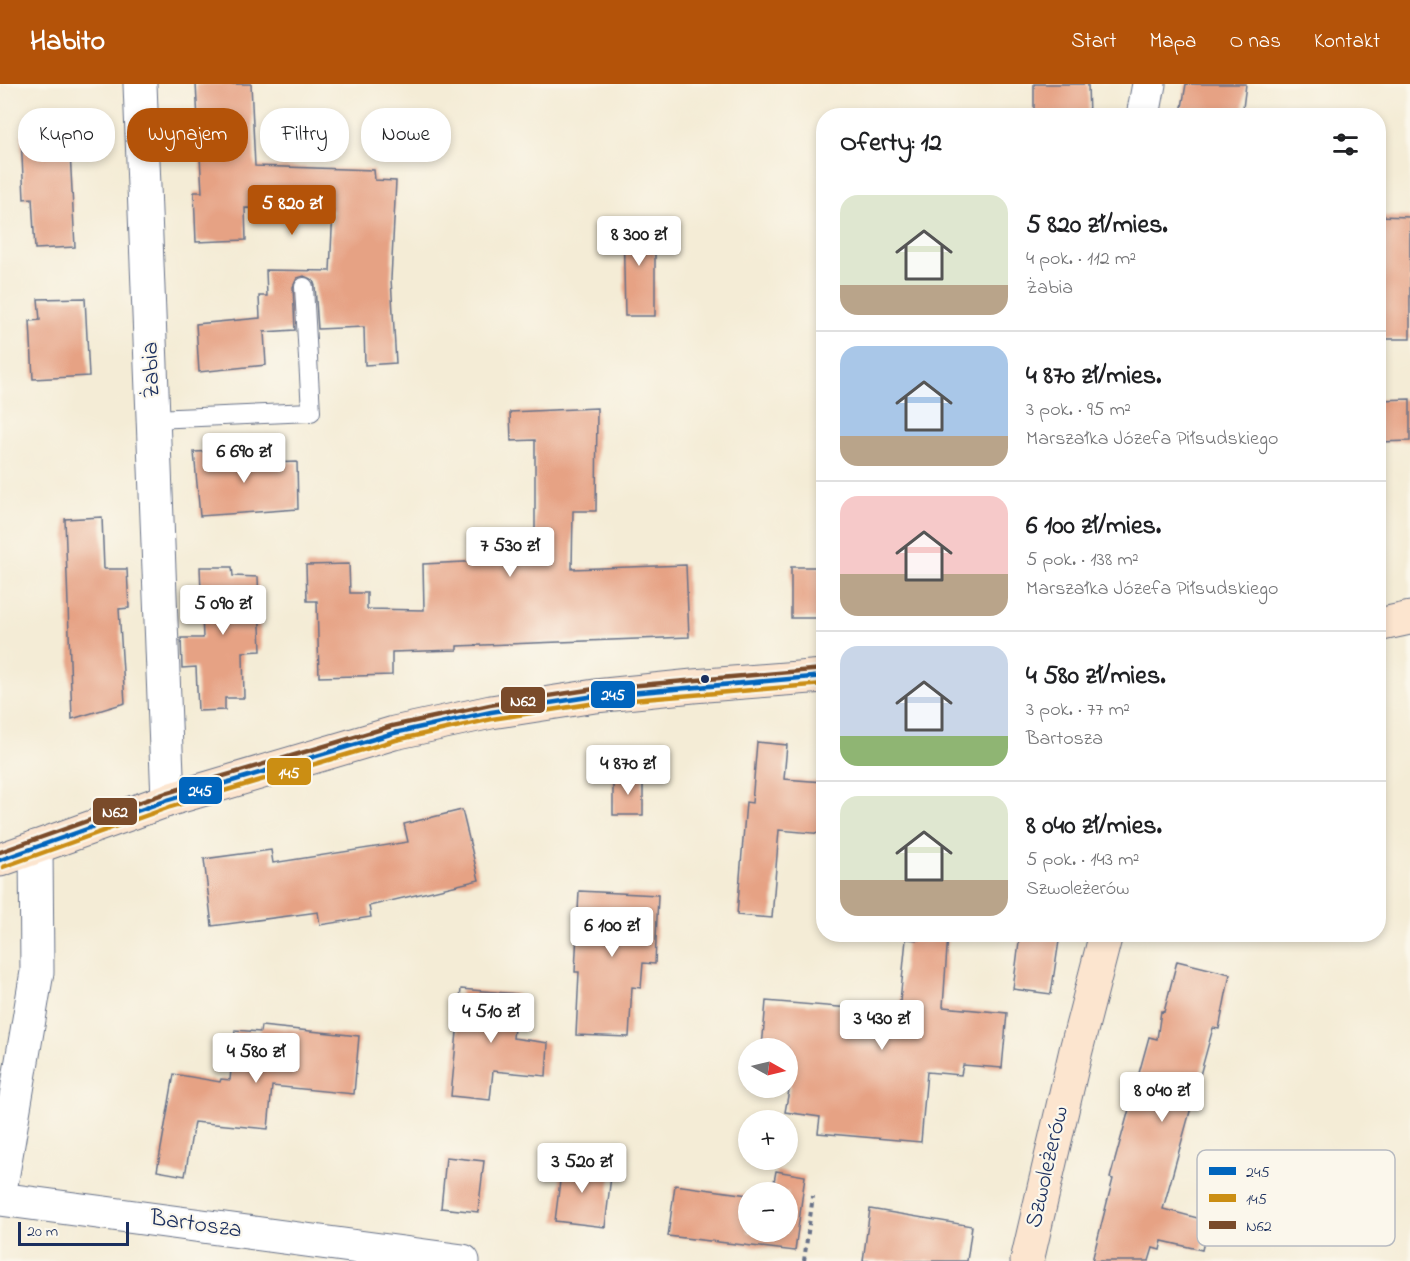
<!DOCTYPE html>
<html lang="pl">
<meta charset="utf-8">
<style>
:root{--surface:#fff;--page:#f2f2f2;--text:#202124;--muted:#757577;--line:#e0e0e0;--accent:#b45309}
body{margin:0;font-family:"Indie Flower",sans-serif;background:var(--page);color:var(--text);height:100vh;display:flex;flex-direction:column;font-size:22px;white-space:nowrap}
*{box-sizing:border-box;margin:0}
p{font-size:20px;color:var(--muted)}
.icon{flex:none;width:33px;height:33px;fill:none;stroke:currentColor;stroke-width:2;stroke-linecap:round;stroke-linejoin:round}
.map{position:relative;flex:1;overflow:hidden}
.side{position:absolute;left:816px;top:24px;width:570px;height:834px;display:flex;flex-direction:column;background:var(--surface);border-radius:24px;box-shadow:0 3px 9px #0003}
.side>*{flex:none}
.top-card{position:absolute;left:18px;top:24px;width:570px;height:54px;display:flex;gap:12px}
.needle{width:39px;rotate:98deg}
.buttons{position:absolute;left:738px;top:954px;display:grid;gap:12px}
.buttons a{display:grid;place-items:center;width:60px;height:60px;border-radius:50%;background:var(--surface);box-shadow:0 3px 9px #0003;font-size:30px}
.scale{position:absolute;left:18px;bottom:15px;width:111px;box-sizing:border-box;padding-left:6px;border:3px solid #1b2f5e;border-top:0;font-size:16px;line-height:21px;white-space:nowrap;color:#1b2f5e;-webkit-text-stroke:4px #fbf7ec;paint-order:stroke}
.price{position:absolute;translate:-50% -51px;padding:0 14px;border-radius:6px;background:#fff;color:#222;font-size:20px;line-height:39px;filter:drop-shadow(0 2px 3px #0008)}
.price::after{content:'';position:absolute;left:50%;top:36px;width:18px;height:14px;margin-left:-9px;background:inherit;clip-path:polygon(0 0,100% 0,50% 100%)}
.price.active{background:var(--accent);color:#fff}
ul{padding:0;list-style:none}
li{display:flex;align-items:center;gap:18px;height:150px;padding:0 24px}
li+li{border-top:2px solid var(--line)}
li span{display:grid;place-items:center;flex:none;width:168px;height:120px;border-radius:18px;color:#555}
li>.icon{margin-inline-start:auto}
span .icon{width:72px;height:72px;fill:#fffc;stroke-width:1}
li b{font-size:26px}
h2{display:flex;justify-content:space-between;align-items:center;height:72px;padding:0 24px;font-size:26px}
.chip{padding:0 21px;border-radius:24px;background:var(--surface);box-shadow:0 3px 9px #0003;font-size:21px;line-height:54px}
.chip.active{background:var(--accent);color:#fff}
header{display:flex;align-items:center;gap:36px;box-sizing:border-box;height:84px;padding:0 30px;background:var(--accent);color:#fff}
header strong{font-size:28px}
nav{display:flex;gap:33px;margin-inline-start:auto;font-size:21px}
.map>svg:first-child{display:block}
.building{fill:#e6a284}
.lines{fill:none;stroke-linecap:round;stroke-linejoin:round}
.lane-casing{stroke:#677188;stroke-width:20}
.street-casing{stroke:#677188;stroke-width:35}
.secondary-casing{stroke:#677188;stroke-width:35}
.path{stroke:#677188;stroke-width:4;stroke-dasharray:4.5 4.5;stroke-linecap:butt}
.lane{stroke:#fff;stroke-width:18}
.street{stroke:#fff;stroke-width:33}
.secondary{stroke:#fce5cf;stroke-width:33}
.bus-1-casing{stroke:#fbf7ec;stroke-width:9}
.bus-2-casing{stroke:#fbf7ec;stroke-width:9}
.bus-3-casing{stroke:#fbf7ec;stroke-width:9}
.bus-1{stroke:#0065bd;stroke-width:4.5}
.bus-2{stroke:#cb8e13;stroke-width:4.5}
.bus-3{stroke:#7a4b2a;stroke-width:4.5}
.bus-dot{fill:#1b2f5e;stroke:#fbf7ec;stroke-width:2}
.labels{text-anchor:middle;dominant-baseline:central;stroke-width:4.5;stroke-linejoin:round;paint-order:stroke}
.street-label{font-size:24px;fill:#1b2f5e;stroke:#fbf7ec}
.key{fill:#fbf7ec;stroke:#b8bbc1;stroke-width:1.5}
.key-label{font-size:16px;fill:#1b2f5e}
.line-badge{stroke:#fbf7ec;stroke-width:2}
.badge-label{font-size:16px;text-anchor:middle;font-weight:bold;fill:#fff}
</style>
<header>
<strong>Habito</strong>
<nav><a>Start</a><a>Mapa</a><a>O nas</a><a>Kontakt</a></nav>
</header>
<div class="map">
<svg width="1410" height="1177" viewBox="0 0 1410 1177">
<rect width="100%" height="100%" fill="#fbf7ec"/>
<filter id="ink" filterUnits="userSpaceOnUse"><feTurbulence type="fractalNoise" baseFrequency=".0167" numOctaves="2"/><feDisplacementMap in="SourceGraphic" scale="12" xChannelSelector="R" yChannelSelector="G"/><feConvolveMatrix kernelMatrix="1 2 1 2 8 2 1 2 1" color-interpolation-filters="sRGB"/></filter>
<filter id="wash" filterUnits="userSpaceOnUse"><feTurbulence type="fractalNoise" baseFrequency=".008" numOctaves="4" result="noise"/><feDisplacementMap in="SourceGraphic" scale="24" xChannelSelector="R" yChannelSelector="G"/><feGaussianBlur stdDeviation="1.35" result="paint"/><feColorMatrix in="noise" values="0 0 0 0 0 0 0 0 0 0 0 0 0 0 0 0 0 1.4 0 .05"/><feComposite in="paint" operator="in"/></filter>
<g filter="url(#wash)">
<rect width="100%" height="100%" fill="#f4ecd6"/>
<g id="blocks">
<path class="building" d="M196,0h55l4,82 119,4 1,10 21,1 -5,98 5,84 -31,2 -1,-38 -46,2 -3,-43 -2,-6 -9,-4 -7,2 -4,9 2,43 -31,2 2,33 -67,7 -3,-48 64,-6 -1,-22h8l-1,-26 64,1 3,-61 -88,-2 1,32 -50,2 -2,-50h8z
M1034,0h54l1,32h-55z
M1186,0h60l-4,32h-45l-16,-3z
M69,49l6,114 -40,2 -3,-51 -8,1 -3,-64z
M1378,132l32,1v122h-32z
M623,136h32v96h-30z
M85,214l4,78 -56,3 -3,-58 10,-1 -2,-21z
M1410,315v42l-32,1v-42z
M597,324l-1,103h-23l-1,58 114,-4 3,72 -232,9v4l-65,2v23l-73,2 -2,-76h-10l-1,-36 43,-1 1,29h17v16l57,1 -1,-46 62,-3v-12l50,-2v-107l-24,1 -1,-29z
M242,366v14l55,-2 1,47 -98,7 -6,-64z
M102,433l2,52h23l2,39 -10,1 6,94 -53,16 -7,-200z
M200,483h32l1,9 25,1 3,74 -18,1 1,46h-19v12l-27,1 -2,-44 -14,1 -1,-30h22z
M791,483h33v51h-33z
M757,658l30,3 -3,34 40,3v52l-45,-4 -7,88 -35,-3 9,-113 6,1z
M613,693h30v38h-30z
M462,726l17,70 -110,26 2,11 -51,8 -2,-13 -106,14 -8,-67 67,-9 2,13 135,-21 -4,-18z
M579,807l79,4 -3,69 -12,-1 -2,25 -9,-1 -3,50 -53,-2 3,-63h-4z
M919,850h29l-5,73 64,6 -5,55 -39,-3 -2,10 -34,-3 -6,70 -103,-9 2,-16 -35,-5 5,-27h-2v-37h-26l4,-47 133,11 7,-73 13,1z
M1020,850h40l-9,60 -38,-5z
M1177,877l53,13 -11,55 -6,-1 -50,181 46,12 -7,29 -40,-9 -2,9 -7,-2 -4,13h-57l21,-82 -3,-1 39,-141 8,2 4,-28 3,1z
M461,905l56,5 -4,44 35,5 -2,33 -53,-5 -3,29 -39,-4z
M261,942l98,10 -5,58 -82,-8 -4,43 -74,-7 -9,54 -28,-5 17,-97 46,8 1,-3 9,1 5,-50 25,2z
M446,1073l38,4 -6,51 -37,-4z
M563,1073l28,4 -1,12 21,3 -6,51 -50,-6z
M776,1087l29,5 -10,75 -127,-15 7,-51 73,10v37h40v-40h-16z
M870,1125l102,17 -5,35h-104z"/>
</g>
</g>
<g filter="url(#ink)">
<use href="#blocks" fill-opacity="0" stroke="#677188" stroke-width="1.5"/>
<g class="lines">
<defs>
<path id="lane" d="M154,335l157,-7 -7,-125"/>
<path id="street" d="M140,0l28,716
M1143,32l6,-32
M0,1107l37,-219 -1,-125
M0,1115l463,62"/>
<path id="secondary" d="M1378,541l32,-7
M0,776l168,-60 226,-67 97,-21 104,-16 98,-10 131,-10
M1027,1177l49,-211 30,-116"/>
</defs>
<use href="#lane" class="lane-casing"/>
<use href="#street" class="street-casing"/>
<use href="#secondary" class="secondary-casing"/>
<path class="path" d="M804,1177l9,-65"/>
<use href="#lane" class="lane"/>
<use href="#street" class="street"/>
<use href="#secondary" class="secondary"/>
<defs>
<path id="bus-1" d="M0,776l168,-60 226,-67 97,-21 104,-16 229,-20"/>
<path id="bus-2" d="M3,783l167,-60 226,-67 96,-21 104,-16 228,-19"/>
<path id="bus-3" d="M0,768l166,-59 226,-67 98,-21 104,-16 229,-20"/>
</defs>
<use href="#bus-1" class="bus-1-casing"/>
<use href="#bus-2" class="bus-2-casing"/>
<use href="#bus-3" class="bus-3-casing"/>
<use href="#bus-1" class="bus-1"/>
<use href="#bus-2" class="bus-2"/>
<use href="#bus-3" class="bus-3"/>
</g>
</g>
<circle class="bus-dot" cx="705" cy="595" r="5"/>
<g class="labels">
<g class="street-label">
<text transform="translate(152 286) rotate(-92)">Żabia</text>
<text transform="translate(1048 1083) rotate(-77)">Szwoleżerów</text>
<text transform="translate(196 1141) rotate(8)">Bartosza</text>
</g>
</g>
<rect x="1197" y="1066" width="198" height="96" rx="9" class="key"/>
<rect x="1209" y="1083" width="27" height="8" fill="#0065bd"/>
<rect x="1209" y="1110" width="27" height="8" fill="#cb8e13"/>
<rect x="1209" y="1137" width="27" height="8" fill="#7a4b2a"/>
<g class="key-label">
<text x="1246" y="1093">245</text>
<text x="1246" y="1120">145</text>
<text x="1246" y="1147">N62</text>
</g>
<g class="line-badge">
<rect x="590" y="596" width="46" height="29" rx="6" fill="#0065bd"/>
<rect x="500" y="602" width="46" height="28" rx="6" fill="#7a4b2a"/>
<rect x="266" y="673" width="46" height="29" rx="6" fill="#cb8e13"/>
<rect x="178" y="692" width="45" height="29" rx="6" fill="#0065bd"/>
<rect x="92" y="713" width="46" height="29" rx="6" fill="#7a4b2a"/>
</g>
<g class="badge-label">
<text x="613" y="616">245</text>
<text x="523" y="622">N62</text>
<text x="289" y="694">145</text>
<text x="200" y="712">245</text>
<text x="115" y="733">N62</text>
</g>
</svg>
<div class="buttons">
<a><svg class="needle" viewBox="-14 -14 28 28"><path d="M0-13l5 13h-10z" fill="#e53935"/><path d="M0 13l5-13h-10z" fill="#757577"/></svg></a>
<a>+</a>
<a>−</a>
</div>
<div class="scale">20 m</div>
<b class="price active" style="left:292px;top:152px">5 820 zł</b>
<b class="price" style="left:639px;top:183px">8 300 zł</b>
<b class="price" style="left:244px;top:400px">6 690 zł</b>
<b class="price" style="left:510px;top:494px">7 530 zł</b>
<b class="price" style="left:223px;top:552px">5 090 zł</b>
<b class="price" style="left:628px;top:712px">4 870 zł</b>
<b class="price" style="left:612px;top:874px">6 100 zł</b>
<b class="price" style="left:491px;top:960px">4 510 zł</b>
<b class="price" style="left:882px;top:967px">3 430 zł</b>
<b class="price" style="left:256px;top:1000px">4 580 zł</b>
<b class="price" style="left:1162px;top:1039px">8 040 zł</b>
<b class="price" style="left:582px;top:1110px">3 520 zł</b>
<div class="top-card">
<a class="chip">Kupno</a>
<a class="chip active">Wynajem</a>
<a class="chip">Filtry</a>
<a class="chip">Nowe</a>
</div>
<section class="side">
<h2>Oferty: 12<svg class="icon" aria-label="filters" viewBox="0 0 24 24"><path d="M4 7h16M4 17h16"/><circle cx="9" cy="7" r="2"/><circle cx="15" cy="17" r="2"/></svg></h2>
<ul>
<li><span style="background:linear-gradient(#dfe7d0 75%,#b9a48a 0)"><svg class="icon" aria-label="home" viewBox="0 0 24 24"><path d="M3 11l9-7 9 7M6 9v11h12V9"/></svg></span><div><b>5 820 zł/mies.</b><p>4 pok. · 112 m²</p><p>Żabia</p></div></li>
<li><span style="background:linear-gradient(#a9c7e8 75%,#b9a48a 0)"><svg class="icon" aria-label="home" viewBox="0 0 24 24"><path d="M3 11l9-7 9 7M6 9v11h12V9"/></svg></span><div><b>4 870 zł/mies.</b><p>3 pok. · 95 m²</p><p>Marszałka Józefa Piłsudskiego</p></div></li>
<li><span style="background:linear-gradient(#f6c9c9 65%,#b9a48a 0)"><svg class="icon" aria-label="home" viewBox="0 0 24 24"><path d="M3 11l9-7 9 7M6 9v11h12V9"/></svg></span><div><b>6 100 zł/mies.</b><p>5 pok. · 138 m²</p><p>Marszałka Józefa Piłsudskiego</p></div></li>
<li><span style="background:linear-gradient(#c9d6e8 75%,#8fb573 0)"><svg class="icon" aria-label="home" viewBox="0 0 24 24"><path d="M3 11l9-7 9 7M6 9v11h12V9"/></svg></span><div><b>4 580 zł/mies.</b><p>3 pok. · 77 m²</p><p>Bartosza</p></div></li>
<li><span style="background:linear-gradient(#dfe7d0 70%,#b9a48a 0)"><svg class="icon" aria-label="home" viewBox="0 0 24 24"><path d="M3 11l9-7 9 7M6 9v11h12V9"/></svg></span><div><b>8 040 zł/mies.</b><p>5 pok. · 143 m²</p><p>Szwoleżerów</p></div></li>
</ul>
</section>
</div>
